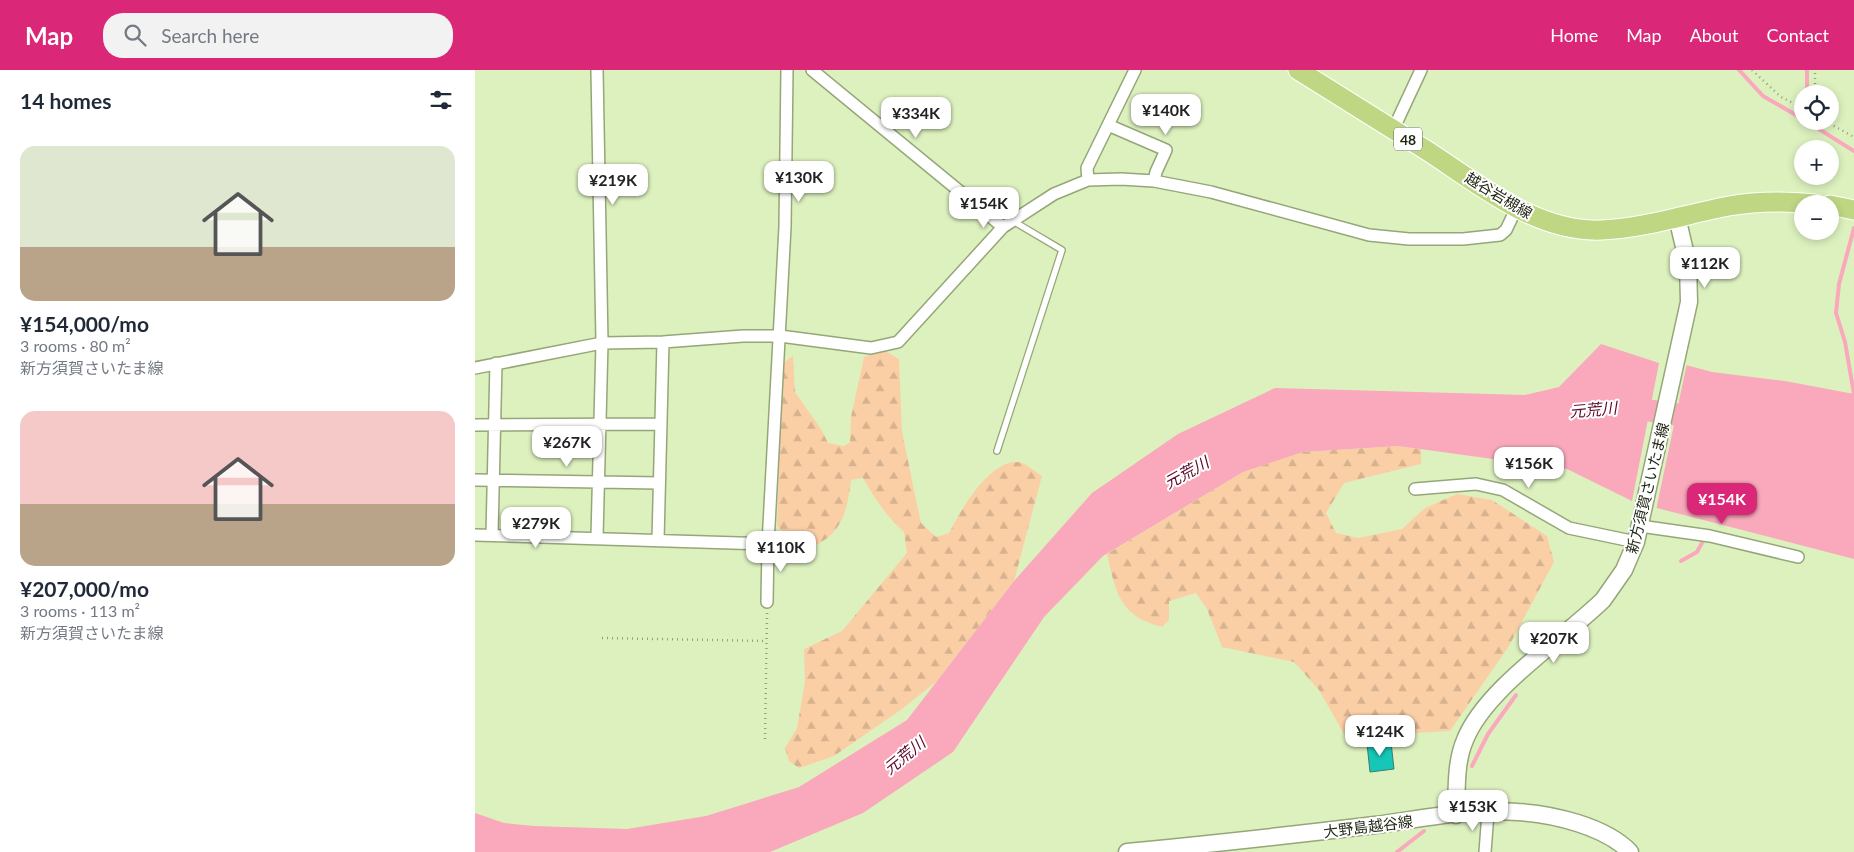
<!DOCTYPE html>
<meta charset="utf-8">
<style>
:root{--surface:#fff;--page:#f2f2f3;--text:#1f2937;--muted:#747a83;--accent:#db2777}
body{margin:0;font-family:Lato,"Noto Sans JP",sans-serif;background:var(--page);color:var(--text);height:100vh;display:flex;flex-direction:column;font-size:19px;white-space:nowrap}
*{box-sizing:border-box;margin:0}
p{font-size:16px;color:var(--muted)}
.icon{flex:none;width:28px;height:28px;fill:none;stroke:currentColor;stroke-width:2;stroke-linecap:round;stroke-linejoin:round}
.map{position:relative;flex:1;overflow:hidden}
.side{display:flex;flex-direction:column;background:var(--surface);width:475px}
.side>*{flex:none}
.buttons{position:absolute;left:1319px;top:15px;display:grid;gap:10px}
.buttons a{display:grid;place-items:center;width:45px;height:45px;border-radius:50%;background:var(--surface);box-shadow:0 2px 8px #0003;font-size:25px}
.price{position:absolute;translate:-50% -42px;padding:0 11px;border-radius:10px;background:#fff;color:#222;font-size:16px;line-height:32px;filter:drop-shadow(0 1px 2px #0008)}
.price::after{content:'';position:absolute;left:50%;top:30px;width:15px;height:11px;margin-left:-8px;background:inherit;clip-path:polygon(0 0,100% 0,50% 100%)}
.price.current{background:var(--accent);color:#fff}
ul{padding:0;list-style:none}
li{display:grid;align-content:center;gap:10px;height:265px;padding:0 20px}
li span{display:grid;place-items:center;height:155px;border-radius:15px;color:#555}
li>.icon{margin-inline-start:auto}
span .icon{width:90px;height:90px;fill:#fffc;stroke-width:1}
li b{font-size:21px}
h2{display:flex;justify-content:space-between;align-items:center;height:60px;padding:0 20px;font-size:21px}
header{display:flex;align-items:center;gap:30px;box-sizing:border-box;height:70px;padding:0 25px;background:var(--accent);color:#fff}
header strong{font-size:24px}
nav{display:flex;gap:28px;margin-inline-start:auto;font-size:18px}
.search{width:350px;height:45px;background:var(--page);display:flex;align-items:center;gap:12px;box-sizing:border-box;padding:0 18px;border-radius:20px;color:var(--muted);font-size:19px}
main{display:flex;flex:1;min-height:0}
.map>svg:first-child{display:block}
.forest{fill:url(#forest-firs)}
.water{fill:#f9a9bb}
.pier{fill:#ddf1bf}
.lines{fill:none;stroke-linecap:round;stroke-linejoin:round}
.stream{stroke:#f9a9bb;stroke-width:4}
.river{stroke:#f9a9bb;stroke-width:22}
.building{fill:#16c7b8;stroke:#3b7c74}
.lane-casing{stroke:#95a678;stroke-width:8}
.street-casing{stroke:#95a678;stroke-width:14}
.secondary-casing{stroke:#95a678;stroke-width:19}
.primary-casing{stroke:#fff;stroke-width:21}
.path{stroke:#92a17b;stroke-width:2.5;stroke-dasharray:1 4;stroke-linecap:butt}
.lane{stroke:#fff;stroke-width:5.5}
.street{stroke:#fff;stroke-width:11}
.secondary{stroke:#fff;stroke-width:16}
.primary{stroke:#bfd783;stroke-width:19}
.labels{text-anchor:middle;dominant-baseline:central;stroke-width:4;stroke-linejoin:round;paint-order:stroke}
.shield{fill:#fff;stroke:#626659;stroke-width:1}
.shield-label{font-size:14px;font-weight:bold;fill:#1e2512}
.street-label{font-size:15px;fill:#1e2512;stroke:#fff}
.water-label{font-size:16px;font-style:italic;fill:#5c0a29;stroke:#fff}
</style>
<header>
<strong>Map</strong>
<div class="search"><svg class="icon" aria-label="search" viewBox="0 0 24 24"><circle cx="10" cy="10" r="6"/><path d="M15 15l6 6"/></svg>Search here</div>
<nav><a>Home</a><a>Map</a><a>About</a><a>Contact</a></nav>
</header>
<main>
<section class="side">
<h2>14 homes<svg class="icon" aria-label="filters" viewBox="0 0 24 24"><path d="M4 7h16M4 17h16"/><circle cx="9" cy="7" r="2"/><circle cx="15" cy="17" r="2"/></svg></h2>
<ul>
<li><span style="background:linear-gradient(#dfe7d0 65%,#b9a48a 0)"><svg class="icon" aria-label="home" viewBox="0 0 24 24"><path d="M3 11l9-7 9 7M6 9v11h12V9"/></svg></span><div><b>¥154,000/mo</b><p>3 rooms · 80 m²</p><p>新方須賀さいたま線</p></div></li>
<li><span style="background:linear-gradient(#f6c9c9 60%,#b9a48a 0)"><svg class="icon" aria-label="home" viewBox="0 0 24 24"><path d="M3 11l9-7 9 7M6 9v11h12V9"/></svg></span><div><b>¥207,000/mo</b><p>3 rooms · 113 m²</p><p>新方須賀さいたま線</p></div></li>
</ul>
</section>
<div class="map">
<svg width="1379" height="782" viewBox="0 0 1379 782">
<defs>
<pattern id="forest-firs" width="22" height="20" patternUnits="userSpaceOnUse" patternTransform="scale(1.25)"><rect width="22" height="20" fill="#fbcfa6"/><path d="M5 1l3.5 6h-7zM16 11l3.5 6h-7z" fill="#d7b28e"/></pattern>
</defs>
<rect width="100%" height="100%" fill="#ddf1bf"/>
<path class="forest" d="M410,281l14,8 3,72 14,69 5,23 15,14 13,-4c11,-21 43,-79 73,-70 7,3 14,9 20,13l-28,105 -77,100 -35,28 -68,47 -35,12 -10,-7 -4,-13 12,-20 8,-47 -1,-32 38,-18 65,-78 -3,-21c-18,-16 -29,-33 -41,-54l-12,2c-4,35 -12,62 -50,69l-24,-23 5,-162 11,-8 2,36 26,37 7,14 16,3 6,-4 1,-25 13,-60z
M923,376l23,3v15l-77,19 -18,30 10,20 22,5 44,-9 23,-21 32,-14 35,6 55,36 7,26 -45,84 -59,85 -34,2 -32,-7 -17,8h-23l-25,-44 -25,-28 -72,-15 -15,-38 -11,-16 -27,8v19l-7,7c-43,-11 -46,-34 -55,-73l136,-82 60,-20z"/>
<path class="water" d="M1126,274l58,19 -27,138 -65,-32 -169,-23 -95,6 -60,20 -140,84 -59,61 -91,135 -90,61 -93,39h-295v-39l29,10 30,3 93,3 79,-13 93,-29 108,-67 107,-139 78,-88 86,-59 97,-46 250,7 34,-8z
M1207,294l30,8 73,9 69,13v165l-201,-52z"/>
<path class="pier" d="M1206,291l6,2 -31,147 -4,-1z"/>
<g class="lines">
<path class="stream" d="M1264,0l24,26 40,23
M1332,24v-24
M1331,51l48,30
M1379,158l-15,56 -3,29 9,29 9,52
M1206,491l16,-9 6,-11
M997,696l16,-32 28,-39
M922,782l27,-21"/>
<path class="river" d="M1144,336l67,10"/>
</g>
<path class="building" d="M916,672l3,27 -24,3 -3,-28z"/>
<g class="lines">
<defs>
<path id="lane" d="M522,381l65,-201 -49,-29"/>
<path id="street" d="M122,0l5,273 -5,194
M337,0l191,157
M633,55l58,25 -10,22 -2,9
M918,60l28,-60
M613,110l-1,-12 48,-98
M0,298l127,-25 61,-1 80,-6h37l91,12 27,-6 105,-115 51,-33 34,-14 33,-1 33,2 57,11 158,43 40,4h54l37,-4 6,-5 11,-23
M0,355l186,-1
M0,410l184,3
M940,419l61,-5 27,6 66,38 67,14
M1165,456l70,10 88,21
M0,465l293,9
M17,465l4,-172
M183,470l5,-198
M292,532l1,-58 17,-317 2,-157
M1010,782l3,-39"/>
<path id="secondary" d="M981,745c1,-24 -1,-52 9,-75 20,-51 98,-101 138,-140l21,-30 12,-28 53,-240 -1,-38 -11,-47
M652,782c83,-8 165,-17 248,-27 46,-6 96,-17 143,-13 34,2 87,14 112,40"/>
<path id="primary" d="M823,0c43,27 85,53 128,80 53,34 110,83 176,80 43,-2 85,-16 127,-24 28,-5 57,-5 86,-2
M1355,135l24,5"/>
</defs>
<use href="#lane" class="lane-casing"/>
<use href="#street" class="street-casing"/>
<use href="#secondary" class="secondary-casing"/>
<use href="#primary" class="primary-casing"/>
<path class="path" d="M1277,0l29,27 22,11
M1340,24v-24
M1350,51l29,16
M127,568l165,3
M290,669l2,-126"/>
<use href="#lane" class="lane"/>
<use href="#street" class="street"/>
<use href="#secondary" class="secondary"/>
<use href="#primary" class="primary"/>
</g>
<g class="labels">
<rect class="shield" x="919" y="57.5" width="28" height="23" rx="4"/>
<g class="shield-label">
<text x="933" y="69">48</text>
</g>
<g class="street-label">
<text transform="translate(1024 125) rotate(31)">越谷岩槻線</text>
<text transform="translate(1172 418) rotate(-76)">新方須賀さいたま線</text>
<text transform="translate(893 756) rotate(-7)">大野島越谷線</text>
</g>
<g class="water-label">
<text transform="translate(1118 339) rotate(-5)">元荒川</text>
<text transform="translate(711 402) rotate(-29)">元荒川</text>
<text transform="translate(429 685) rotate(-39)">元荒川</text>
</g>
</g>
</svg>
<div class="buttons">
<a><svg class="icon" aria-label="locate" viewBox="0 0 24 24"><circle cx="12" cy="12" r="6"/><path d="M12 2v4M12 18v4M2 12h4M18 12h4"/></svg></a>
<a>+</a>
<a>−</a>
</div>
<b class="price" style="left:691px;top:66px">¥140K</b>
<b class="price" style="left:441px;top:69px">¥334K</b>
<b class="price" style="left:324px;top:133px">¥130K</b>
<b class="price" style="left:138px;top:136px">¥219K</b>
<b class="price" style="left:509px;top:159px">¥154K</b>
<b class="price" style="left:1230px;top:219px">¥112K</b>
<b class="price" style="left:92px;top:398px">¥267K</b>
<b class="price" style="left:1054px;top:419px">¥156K</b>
<b class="price current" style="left:1247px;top:455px">¥154K</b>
<b class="price" style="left:61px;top:479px">¥279K</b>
<b class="price" style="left:306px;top:503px">¥110K</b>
<b class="price" style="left:1079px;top:594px">¥207K</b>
<b class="price" style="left:905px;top:687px">¥124K</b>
<b class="price" style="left:998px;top:762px">¥153K</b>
</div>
</main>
